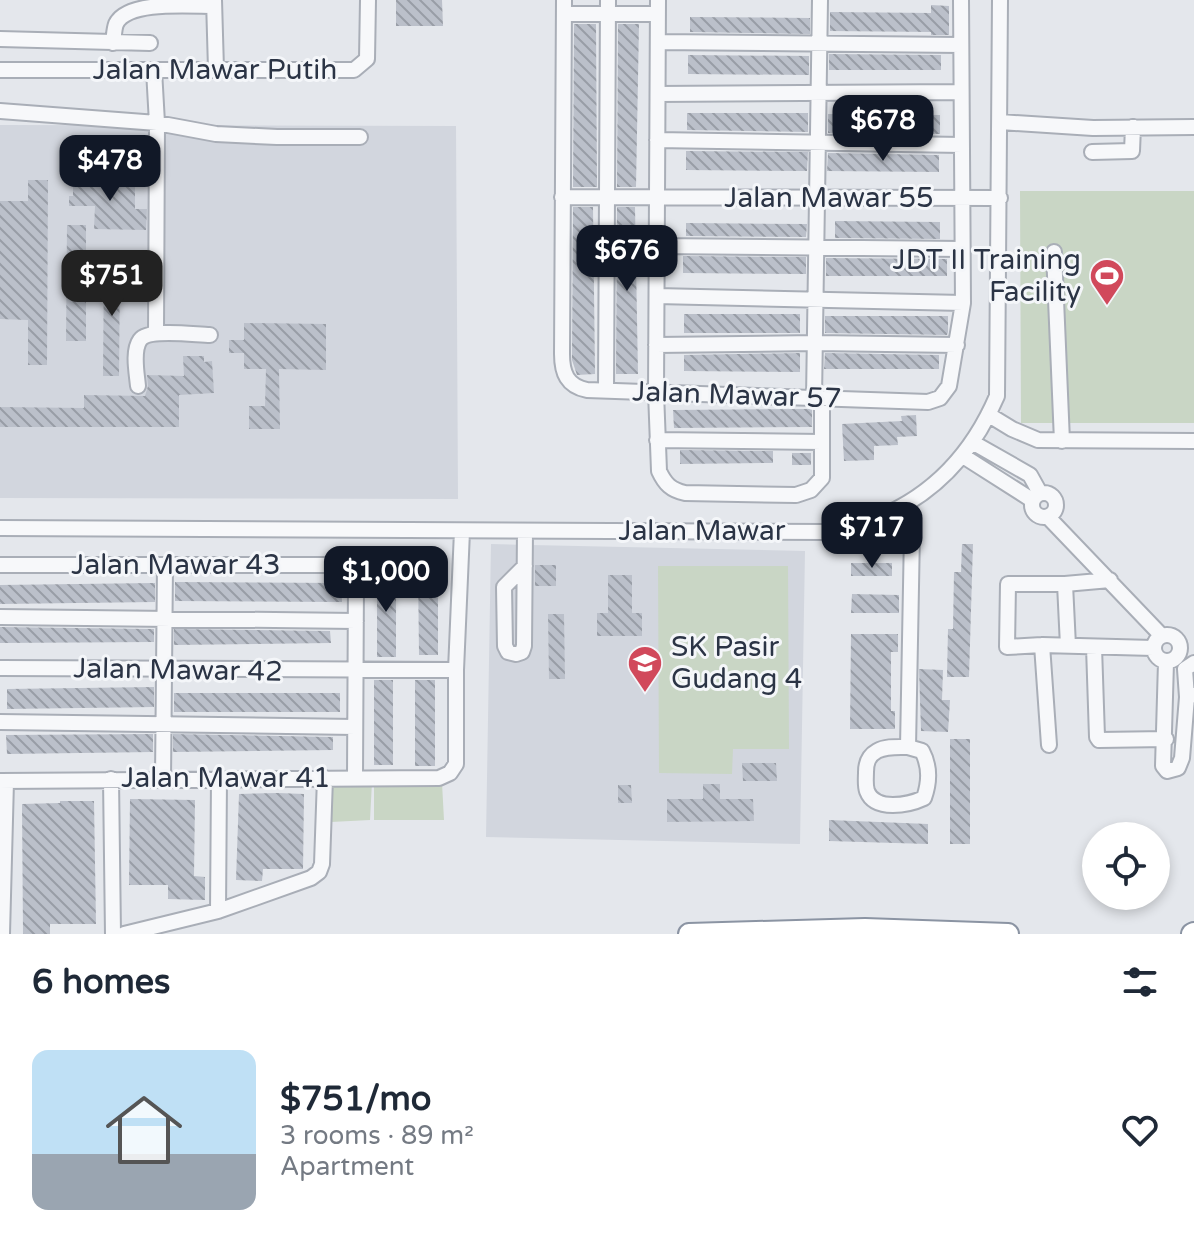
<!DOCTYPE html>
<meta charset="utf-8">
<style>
:root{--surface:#fff;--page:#f2f2f3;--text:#1f2937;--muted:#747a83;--line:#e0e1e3;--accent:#111827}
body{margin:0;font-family:"Varela Round",sans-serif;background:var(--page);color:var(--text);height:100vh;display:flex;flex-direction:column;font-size:30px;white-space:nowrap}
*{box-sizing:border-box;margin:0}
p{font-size:26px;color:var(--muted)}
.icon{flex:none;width:44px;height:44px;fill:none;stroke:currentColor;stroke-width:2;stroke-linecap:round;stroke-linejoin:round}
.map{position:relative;height:934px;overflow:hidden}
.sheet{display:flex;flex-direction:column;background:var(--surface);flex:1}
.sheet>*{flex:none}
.tools{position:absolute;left:1082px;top:822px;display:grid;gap:16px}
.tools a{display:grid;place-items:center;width:88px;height:88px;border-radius:50%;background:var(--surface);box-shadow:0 4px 12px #0003;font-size:40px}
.price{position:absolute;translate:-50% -68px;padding:0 18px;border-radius:16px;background:var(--accent);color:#fff;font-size:26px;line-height:52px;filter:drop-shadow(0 2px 4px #0008)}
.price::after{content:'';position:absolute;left:50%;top:48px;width:24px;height:18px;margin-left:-12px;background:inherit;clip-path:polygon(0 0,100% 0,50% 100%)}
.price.selected{background:#222;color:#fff}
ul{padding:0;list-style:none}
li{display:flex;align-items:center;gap:24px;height:200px;padding:0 32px}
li+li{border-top:2px solid var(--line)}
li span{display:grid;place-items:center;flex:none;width:224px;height:160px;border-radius:16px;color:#555}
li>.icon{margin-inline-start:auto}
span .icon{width:96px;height:96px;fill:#fffc;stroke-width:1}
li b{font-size:34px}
h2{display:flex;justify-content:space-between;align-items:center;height:96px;padding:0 32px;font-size:34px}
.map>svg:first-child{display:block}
.built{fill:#d2d6de}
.green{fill:#c9d6c5}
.building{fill:url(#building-back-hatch)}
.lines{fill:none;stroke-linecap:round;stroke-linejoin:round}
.minor-casing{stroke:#a9aeb7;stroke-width:18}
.highway-casing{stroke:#8b94a3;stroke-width:24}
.minor{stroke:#f7f8fa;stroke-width:14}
.highway{stroke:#fff;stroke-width:20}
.labels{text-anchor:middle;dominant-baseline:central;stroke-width:6;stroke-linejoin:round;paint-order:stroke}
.street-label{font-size:28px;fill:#2b3445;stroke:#f4f6f9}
.poi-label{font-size:28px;fill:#2b3445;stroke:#f4f6f9;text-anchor:end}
</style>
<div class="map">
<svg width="1194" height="934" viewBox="0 0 1194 934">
<defs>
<pattern id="building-back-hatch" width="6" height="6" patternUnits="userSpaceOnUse" patternTransform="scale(2)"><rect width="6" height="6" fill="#bbc0ca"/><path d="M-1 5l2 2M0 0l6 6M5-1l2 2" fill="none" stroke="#989da6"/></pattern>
</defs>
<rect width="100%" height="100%" fill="#e4e7ec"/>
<path class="built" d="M0,125l456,1 2,373 -458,-1z
M491,544l314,7 -5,293 -314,-7z"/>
<path class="green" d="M1020,191h174v232h-173z
M658,566h130l1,183h-56l-1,25 -73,-1z
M372,782l-2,38 -39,2 -1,-39z
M374,783h68l2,37h-70z"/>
<path class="building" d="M396,0h46l1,26h-47z
M931,5l18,1v29h-18v-3l-101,-1v-19l101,1z
M690,17l120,1v16l-120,-2z
M574,24h22l1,163h-24z
M618,24h21l-3,163h-19z
M829,54l112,1v15h-112z
M688,55l121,1v19l-121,-1z
M687,113h121v19l-121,-2z
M828,114l112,1v19l-112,-1z
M686,151l122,1 -1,19 -121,-1z
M828,153l111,2v17l-112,-1z
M73,179l62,1v29h12l-1,21 -52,-1 1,-23h-26v-10h4z
M28,180h20l-1,185h-19v-45l-28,-1v-118h28z
M573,207h20l2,167 -18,1 -5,-15z
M617,207h18l3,167h-22z
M835,221l105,1v17l-105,-1z
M686,223l121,1 -1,13 -120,-1z
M67,225h19v116h-20z
M683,256l123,1v17l-123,-1z
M826,258l121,1v17h-121z
M104,260h16l-1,116h-16z
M684,314h116v19h-116z
M825,316h123v16l-1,3 -122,-2z
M244,323l82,1v46l-47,-1 1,60h-31v-23h16l1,-37h-22v-16h-15v-13h15z
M800,353v19l-116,-1v-16z
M825,353l114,2v14h-115z
M183,356h21v6l8,-1 2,32 -35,2v32h-179v-20l84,1v-13l61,1 3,-10 -1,-11 37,1z
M812,409v18l-138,1 -1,-18z
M916,415l1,21 -20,1 1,8 -24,1v14l-30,1 -2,-37 60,-3 -1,-5z
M680,450l93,1v12l-93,1z
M792,453h19v12h-19z
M962,544h11l-4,133h-22l1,-48h5l1,-57h7z
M851,563h41v13h-41z
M535,565h21v21h-21z
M418,569h20v86h-19z
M377,571h19v86h-19z
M608,575h24v38h10v23h-45v-23h11z
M175,582l166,1 1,19 -167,-1z
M155,583v19l-155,2v-19z
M852,594l47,1v18h-48z
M548,614h16l1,65h-16z
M0,627l154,2v13l-154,1z
M174,629l156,2 1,12 -157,2z
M851,634h47v18h-7v59h4v18h-45z
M919,669l24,1 -1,30h8l-2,32 -27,-1z
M374,680h19v85h-19z
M415,680h20v86h-20z
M154,687v20l-147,2v-20z
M174,693h166v19h-166z
M153,734v18l-146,2 -1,-19z
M173,734l160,3v13l-160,2z
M950,739h20v105h-20z
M742,763h34l1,18h-34z
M703,784h17v15h33l1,22 -87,1v-23h36z
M618,785h13l1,18h-14z
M278,793l26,1 -1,75h-40l-1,12 -26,-1 3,-86z
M130,799l65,1 -1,76 11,1v23l-37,-1v-14h-39z
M60,801h34l2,123h-46v10h-27l-1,-130 38,-1z
M829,820l99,4v20l-99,-3z"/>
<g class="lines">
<defs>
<path id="minor" d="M214,0l2,69
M564,0l-2,354c0,19 5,32 25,36l341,12 12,-4 9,-12 14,-83 -2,-303
M658,0l-2,392 3,79c6,13 12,19 26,22l111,2 15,-5 11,-12v-80
M564,14h94
M0,39l150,4
M658,42l303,3
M113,43c1,-6 1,-14 3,-19 11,-24 75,-18 98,-18
M0,70h354l13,-11 1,-59
M154,70l3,53 -1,210
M658,94l303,-2
M0,111l157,12 59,11 61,3h83
M1000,122l93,6 101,-1
M657,140l305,5
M1092,152l40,-1 1,-24
M562,197l438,1
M657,246l305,3
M1054,252l8,189
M657,296l306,7
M656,345l160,-2 141,2
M138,386c-1,-12 -6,-35 2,-46 9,-12 56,-5 70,-5
M606,390l2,-390
M814,398l6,-398
M989,415l23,14 26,11 156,1
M657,440l165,2
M972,442l58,33 10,18
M963,456l69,44
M1032 505a12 12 0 1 1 24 0a12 12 0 1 1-24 0Z
M904,506l8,27 -4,214
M1048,517l113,118
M0,528l829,4c80,-15 136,-61 168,-136l3,-396
M525,531l-1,115 -2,6 -6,2 -8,-2 -3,-6 -1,-59 21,-21
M0,565h342l10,4 4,10 -1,199
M1065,584h-57l-1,63 35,-2 111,3
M0,617l356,4
M1154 648a13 13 0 1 1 26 0a13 13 0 1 1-26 0Z
M1042,645l7,100
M1068,646l-3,-62 45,-4
M1094,647l3,90 2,3 67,-1
M1166,662l-3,104 4,5 11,-3 4,-10 5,-61 7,-2
M0,668l456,2
M1187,697l-2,-28 9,-6
M0,722l355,5
M908,747l14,4c8,15 8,30 2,47 -15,7 -49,14 -57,-7 -2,-6 -1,-13 -1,-19 0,-9 2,-16 11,-21 9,-5 20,-4 31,-4z
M111,779l2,155
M163,779l2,-214
M0,781l439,-3 11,-5 6,-9v-94l6,-139
M218,911l1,-132
M2,934l4,-153
M124,934l94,-23 93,-33 8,-6 3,-8 3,-86"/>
<path id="highway" d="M689,934l176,-5 143,5
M1192,934l2,-1"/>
</defs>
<use href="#minor" class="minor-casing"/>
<use href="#highway" class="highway-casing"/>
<use href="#minor" class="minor"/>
<use href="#highway" class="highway"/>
</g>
<defs>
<symbol id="stadium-pin" viewBox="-11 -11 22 30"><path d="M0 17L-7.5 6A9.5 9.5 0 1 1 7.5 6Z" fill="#d1495b" stroke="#f4f6f9"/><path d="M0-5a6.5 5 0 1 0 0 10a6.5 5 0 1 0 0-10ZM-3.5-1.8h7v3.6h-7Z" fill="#fff"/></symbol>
<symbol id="school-pin" viewBox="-11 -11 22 30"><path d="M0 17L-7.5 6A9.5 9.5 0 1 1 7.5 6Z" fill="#d1495b" stroke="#f4f6f9"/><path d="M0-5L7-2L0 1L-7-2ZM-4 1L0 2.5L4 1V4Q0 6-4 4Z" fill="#fff"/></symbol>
</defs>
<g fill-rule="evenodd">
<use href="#stadium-pin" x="1087" y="256" width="40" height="54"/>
<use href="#school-pin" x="625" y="643" width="40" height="54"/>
</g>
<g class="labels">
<g class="street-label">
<text x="215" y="70">Jalan Mawar Putih</text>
<text x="829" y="198">Jalan Mawar 55</text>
<text transform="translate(737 395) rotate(2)">Jalan Mawar 57</text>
<text x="702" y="531">Jalan Mawar</text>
<text x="176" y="565">Jalan Mawar 43</text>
<text transform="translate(178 670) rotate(1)">Jalan Mawar 42</text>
<text x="226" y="778">Jalan Mawar 41</text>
</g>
<g class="poi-label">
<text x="1081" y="260">JDT II Training<tspan x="1081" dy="32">Facility</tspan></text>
<text x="671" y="647" text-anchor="start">SK Pasir<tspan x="671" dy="32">Gudang 4</tspan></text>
</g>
</g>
</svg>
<div class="tools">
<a><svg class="icon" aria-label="locate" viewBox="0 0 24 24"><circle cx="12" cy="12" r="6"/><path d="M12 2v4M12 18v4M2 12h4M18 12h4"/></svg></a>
</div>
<b class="price" style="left:883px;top:163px">$678</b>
<b class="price" style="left:110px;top:203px">$478</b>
<b class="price" style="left:627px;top:293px">$676</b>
<b class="price selected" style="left:112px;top:318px">$751</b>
<b class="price" style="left:872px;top:570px">$717</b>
<b class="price" style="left:386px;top:614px">$1,000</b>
</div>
<section class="sheet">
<h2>6 homes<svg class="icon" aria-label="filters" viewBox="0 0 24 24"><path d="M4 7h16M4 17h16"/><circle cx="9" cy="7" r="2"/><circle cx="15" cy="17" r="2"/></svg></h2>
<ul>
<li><span style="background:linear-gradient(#bfe0f5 65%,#9aa5b1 0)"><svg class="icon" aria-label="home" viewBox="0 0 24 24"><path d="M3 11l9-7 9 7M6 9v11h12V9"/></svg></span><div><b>$751/mo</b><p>3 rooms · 89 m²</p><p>Apartment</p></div><svg class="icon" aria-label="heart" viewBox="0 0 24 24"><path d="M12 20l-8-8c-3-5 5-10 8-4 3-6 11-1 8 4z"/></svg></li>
</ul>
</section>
